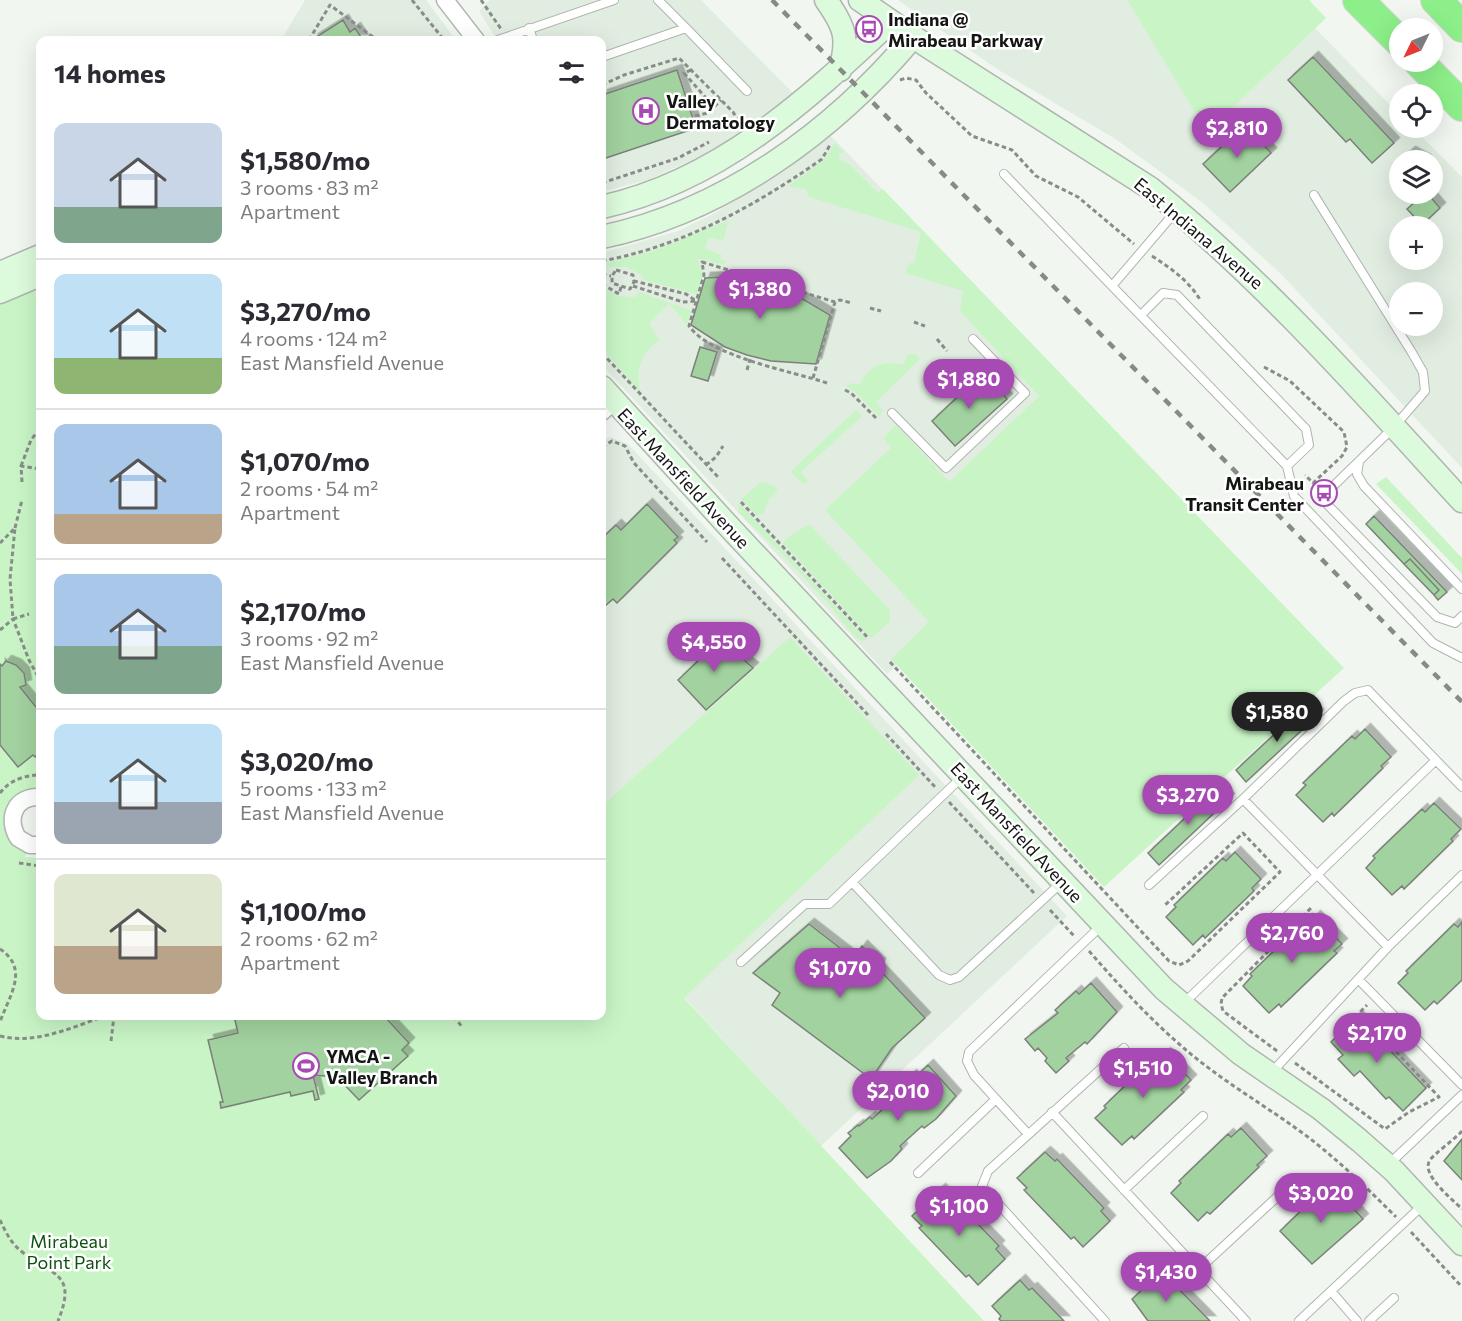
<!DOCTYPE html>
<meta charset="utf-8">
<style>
:root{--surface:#fff;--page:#f7f7f7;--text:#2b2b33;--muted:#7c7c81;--line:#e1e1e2;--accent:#a84ab3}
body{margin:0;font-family:Commissioner,sans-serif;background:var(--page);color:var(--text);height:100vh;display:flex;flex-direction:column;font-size:22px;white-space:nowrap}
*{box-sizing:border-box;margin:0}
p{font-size:20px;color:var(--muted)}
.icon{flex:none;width:33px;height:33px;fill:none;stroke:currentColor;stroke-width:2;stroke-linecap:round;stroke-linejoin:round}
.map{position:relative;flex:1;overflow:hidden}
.drawer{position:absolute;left:36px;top:36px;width:570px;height:984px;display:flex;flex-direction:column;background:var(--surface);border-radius:12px;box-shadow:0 6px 24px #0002}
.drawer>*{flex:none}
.needle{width:39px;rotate:227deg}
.fabs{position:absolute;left:1389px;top:18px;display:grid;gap:12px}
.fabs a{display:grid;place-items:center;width:54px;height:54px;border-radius:50%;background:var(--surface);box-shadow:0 6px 24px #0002;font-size:30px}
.price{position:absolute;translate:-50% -51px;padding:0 14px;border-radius:21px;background:var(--accent);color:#fff;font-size:20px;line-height:39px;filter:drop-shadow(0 2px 3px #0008)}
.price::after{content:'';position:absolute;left:50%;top:36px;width:18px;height:14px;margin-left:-9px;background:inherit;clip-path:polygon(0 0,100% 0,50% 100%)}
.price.active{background:#222;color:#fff}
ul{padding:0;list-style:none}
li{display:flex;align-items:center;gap:18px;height:150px;padding:0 18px}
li+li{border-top:2px solid var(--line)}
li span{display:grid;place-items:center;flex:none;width:168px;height:120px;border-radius:12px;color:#555}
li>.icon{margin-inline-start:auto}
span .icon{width:72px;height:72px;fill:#fffc;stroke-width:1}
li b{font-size:26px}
h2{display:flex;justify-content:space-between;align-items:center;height:72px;padding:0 18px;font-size:26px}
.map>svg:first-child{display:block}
.built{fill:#e1ede0;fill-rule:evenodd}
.green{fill:#c9f5c6}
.building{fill:#a2d29f;stroke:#7b807a;stroke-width:1.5;filter:url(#shadow)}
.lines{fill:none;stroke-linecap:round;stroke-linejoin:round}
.lane-casing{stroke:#afb5af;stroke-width:10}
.street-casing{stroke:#afb5af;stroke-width:19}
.secondary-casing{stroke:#afb5af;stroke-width:25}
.highway-casing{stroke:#d5d5d5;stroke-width:32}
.path{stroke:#898d89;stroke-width:3;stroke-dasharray:4.5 3;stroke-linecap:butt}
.lane{stroke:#fff;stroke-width:8}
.street{stroke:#fff;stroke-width:16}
.secondary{stroke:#dcfadc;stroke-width:22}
.highway{stroke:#8cef89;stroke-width:30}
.rail{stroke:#878b86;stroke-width:4.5;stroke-dasharray:8 8;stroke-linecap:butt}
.labels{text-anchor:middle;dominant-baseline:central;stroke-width:5;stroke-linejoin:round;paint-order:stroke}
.poi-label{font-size:18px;font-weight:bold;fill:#141614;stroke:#fff;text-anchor:start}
.street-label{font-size:18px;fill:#141614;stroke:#fff}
.park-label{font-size:18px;fill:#0d510f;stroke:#fff}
</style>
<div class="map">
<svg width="1462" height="1321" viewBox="0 0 1462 1321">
<defs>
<filter id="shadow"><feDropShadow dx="5.5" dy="-5.5" stdDeviation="0" flood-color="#0004"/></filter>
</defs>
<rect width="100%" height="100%" fill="#f1f7f0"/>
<path class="built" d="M305,0h121l30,40h-175z
M490,0h211l96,97 -57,39 -48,24 -45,20 -45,12v-152h-105l-18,-29z
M898,0h229l80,131 108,-103 84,86 1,14h13l49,49v291l-181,-194 -78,-71 -89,-65 -117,-69zM1400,160h32v34h-32zM1400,226h32v34h-32zM1400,292h32v34h-32z
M831,136l220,229 -12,31 -90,87 14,121 -76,70 -285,-309v-112l76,-22 35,-17 64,-38z
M610,437l18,7 439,472 -246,230 -219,-238v-467z"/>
<path class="green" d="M1127,0h182l17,18 -119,114z
M835,143l9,9 -5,3v4l9,4 30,30 5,-4 461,479 -240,219 -213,-228 38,-37 -104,-112 66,-62 -8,-10 13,-13 53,57 90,-86 -79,-85 3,-20 -58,-18 4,-10h5l7,-31 -112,-35 -4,-8 -17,-3 36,-26z
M729,220l-6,21 -14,-4 -4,12 17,6 -2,5 6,1 -2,4 -27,-7 6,18 -6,18 -54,-14v-4l-17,-9h-18l-2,6 -4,-2v-7l51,-13z
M40,275v522l-26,14 16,34 -5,12 15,1v158h562v-210l188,-169 129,138 -235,223 300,323h-984v-1029z
M602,287l15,9 19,1 3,-5 53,19 -5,13 -18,-20 -20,19 10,17c-19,14 -23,29 -19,51l-38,-42z
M908,354h7l5,5 -44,43 7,9 -4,5 -26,-26 -7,-3 4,-4 10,2c8,-20 24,-25 43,-20z
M856,410l6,6 -61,56 7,9 -3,4 -15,-13z
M1386,477l76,81v16l-86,-90z
M761,482l13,3 4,6 -10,9 -3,12 -8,4 -16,-17z
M739,503l114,122 14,15 -5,1 -8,-5 -23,-29 -48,-52 -45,-43z
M809,524l81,86v12l-19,16 -88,-95c2,-5 20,-15 26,-19z"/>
<path class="building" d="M343,20l7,12 5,-4 8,12 -50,-1z
M1313,57l81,86 -22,20 -22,-24 -4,3 -58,-62z
M677,70l19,58 -93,31 -1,-64z
M1245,125l26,28 -41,39 -27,-28z
M1410,152l15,8h1h-25z
M1424,194h4l12,14 -18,17 -15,-16z
M723,277l35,4 19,6 19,8 34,20 -14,49 -45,-3 -24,-6 -22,-8 -34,-22 14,-47z
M700,347l17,5 -9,29 -17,-5z
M983,373l24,26 -52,47 -23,-25z
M647,504l31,33 -4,3 3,3 -60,60 -4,-4 -8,7 -3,-3v-65l14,-13 5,5z
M1374,516l73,76 -9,8 -4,-5 5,-5 -29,-31 -6,5 -38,-40z
M1410,559l29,31 -5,5 -30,-31z
M704,637l13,13 8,-7 28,25 -47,42 -28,-30 22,-21 -9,-9z
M6,661l10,4 8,8 2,12 -6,2 20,25v40l-5,5 -2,-2 -15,12 -18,-22v-81l2,2z
M1307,704l11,11 -72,67 -10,-12z
M1365,729l26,28 -10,9 2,2 -49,48 -2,-3 -9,9 -27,-27 10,-10 -3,-2 49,-47 3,3z
M1218,787l11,12 -70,66 -11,-12z
M1434,803l27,26 -10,10 2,2 -49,48 -2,-3 -10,9 -26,-27 9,-10 -2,-2 49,-47 3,3z
M1235,852l26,27 -9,9 2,3 -49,47 -2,-3 -10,10 -27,-28 10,-10 -2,-2 49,-47 3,3z
M1315,916l27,28 -8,7 3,2 -56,54 -2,-3 -10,9 -26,-27 9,-10 -2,-2 57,-55 3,3z
M1462,922v58l-25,24 -3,-3 -9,9 -27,-27 10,-10 -2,-2 48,-47 4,3z
M809,924l44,34 9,-12 18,18 -2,4 47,50 -33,30 -21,31 -99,-74 8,-12 -27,-20z
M1091,983l26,29 -30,32 -2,-2 -19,16 3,3 -13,12 -11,-12 2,-3 -9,-10 -3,3 -10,-12 33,-26 -3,-3 21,-19 3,3z
M234,1016h150l25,27 -7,7 6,6 -49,44 -22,-23 -24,-2 6,24 -4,1 -2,-9 -22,5 -1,-4 -69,16 -1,-6h3l-15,-62 30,-7z
M1357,1016l69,72 -23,23 -14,-14 -3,2 -26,-28 -6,5 -16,-17 5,-4 -12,-13z
M1165,1053l26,27 -10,10 3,2 -50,47 -2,-3 -10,9 -27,-27 11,-10 -2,-2 49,-47 3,4z
M928,1065l28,31 -20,23 -12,9 -2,-2 -22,20 2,3 -11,12 -24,17 -28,-30 12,-12 -3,-3 10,-8 1,1 11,-9 2,2 23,-21 -2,-3 18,-20 3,3z
M1241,1128l26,28 -10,9 2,2 -49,47 -3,-2 -9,9 -27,-28 10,-10 -2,-2 49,-47 3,3z
M1462,1139v41l-18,-19z
M1045,1152l10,9 2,-2 47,49 -3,3 9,10 -27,26 -9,-10 -3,2 -47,-49 3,-2 -10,-10z
M1330,1183l33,36 -51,45 -32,-33z
M940,1189l10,10 2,-2 47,49 -3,3 9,10 -27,26 -9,-10 -3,2 -47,-49 3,-2 -10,-10z
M1160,1273l9,10 2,-2 39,40h-62l-16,-22z
M1020,1280l9,10 3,-2 32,33h-63l-2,-2 2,-3 -9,-10z"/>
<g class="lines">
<defs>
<path id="lane" d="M658,0l28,28
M529,28l4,12
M498,40l116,-40
M602,57l84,-29 61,63
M1004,174l108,112
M1314,195l97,156 12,21 2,19 -31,36 -73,71 116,119 18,6 7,-7
M1176,211l-64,75 175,180 7,30 139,147 29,15
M1141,315l22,-22 14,2 129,134 3,16 -22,21
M892,413l54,55 79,-75 -52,-54
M1359,462l-2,12 7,12 98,103
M962,777l-110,105 87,93 11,5 9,-3 102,-94
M1462,787l-94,-97 -13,3 -11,8 -101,98 145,148 74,-72
M1149,885l94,-86
M741,962l64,-58h24l23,-22
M1358,979l104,106
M1184,1003l252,-243
M1272,1072l116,-125
M1052,1112l194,209
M1028,1134l-54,-59 -7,-14 2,-9 134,-128
M1388,1165l74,-70
M918,1173l78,-74
M1124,1190l79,-74
M1198,1270l79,-73
M1331,1291l26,30
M1105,1321l-123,-135 6,-15 136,-123
M1299,1321l125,-117
M1369,1321l25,-23"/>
<path id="street" d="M445,0l31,40
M602,412l12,-11
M40,797c-25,-1 -34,21 -22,41l12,7h10"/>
<path id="secondary" d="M826,0c19,27 23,38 14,70
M860,0l67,46 223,142c115,93 212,204 312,313
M602,207c117,-26 203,-105 288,-185
M602,237c123,-26 231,-105 311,-200
M0,273l40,-17
M0,292l40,-17
M602,387l131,144 431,458 77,65 80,55 39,32 34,30 68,73"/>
<path id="highway" d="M1358,0l42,42
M1436,0l26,27
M1419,62l43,44"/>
</defs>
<use href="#lane" class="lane-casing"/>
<use href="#street" class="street-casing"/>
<use href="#secondary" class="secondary-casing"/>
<use href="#highway" class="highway-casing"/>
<path class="path" d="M412,0l32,40
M481,0l20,29
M309,40l21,-35 47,35
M691,70l-7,3 30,34
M900,80l6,-2 10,2 10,13 46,43 40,14 24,26 42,21 56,47
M602,85l22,-10 55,-17 54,54 7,12
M695,116l13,-3 13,-13
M602,183l76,-25 31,-16
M1152,256c21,14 36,24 49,45
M602,261c81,-15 153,-55 220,-102l8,-14
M616,270l17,5 1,7 -4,7 -18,-6v-7z
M602,274l9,2
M602,284l17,10 2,-7
M633,286l50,16 13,-1 -10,-7 -52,-13
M870,308l11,3
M914,322l11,4
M937,339l10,12
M602,353l116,124
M1264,367l26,14 54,51 3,15 -5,9 -29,27 -8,-8
M747,370l3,-11
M813,378l22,-76
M827,383c-36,-12 -116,-26 -138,-57l15,-51 -2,-13 133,40 5,-2 12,3
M845,390l6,3 26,26
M950,397l32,-29
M602,447l10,-6 13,5 9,17 73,79
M706,465l10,-8 7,-11
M21,466l10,-26 9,-12
M22,482l-1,-16 19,3
M741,502l128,137
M15,528l7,-28
M0,543l15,-15 -5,51 3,40 16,-5
M722,558l146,157
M0,630l13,-11 16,41 11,20
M890,662l279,299 10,4 9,-4 92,-89 -37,-39 -79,73
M886,734l50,54
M0,793c10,-13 25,-18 40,-18
M949,802l85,91
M19,863l21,3
M1050,910l24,26
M0,949c30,20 9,47 0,73
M1089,951c28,32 57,64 89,92 40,36 87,62 130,94 31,24 60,52 88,80
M454,1016l8,11
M0,1036c35,9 73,-9 105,-20
M111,1041l3,-25
M1277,1051l-54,-40 -2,-7 1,-6 90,-91
M1295,1063l90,66 24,-17 30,-15 -80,-84 8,-8
M1462,1131c-7,8 -28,23 -32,29 -10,14 22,39 32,49
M0,1220c5,11 11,23 21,31 31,25 57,21 37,70
M1411,1232l51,55"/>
<use href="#lane" class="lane"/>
<use href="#street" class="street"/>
<use href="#secondary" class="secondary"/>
<use href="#highway" class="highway"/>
<path class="rail" d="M772,0l690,702"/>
</g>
<defs>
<symbol id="bus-ring" viewBox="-11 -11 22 22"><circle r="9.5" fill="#fff" stroke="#a84ab3" stroke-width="1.5"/><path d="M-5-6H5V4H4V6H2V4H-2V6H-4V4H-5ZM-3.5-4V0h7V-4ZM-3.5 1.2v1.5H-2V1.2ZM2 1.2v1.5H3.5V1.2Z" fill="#a84ab3"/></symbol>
<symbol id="hospital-ring" viewBox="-11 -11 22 22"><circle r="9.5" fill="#fff" stroke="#a84ab3" stroke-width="1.5"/><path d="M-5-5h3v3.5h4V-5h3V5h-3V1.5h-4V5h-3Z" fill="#a84ab3"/></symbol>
<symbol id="stadium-ring" viewBox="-11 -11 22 22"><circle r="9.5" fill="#fff" stroke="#a84ab3" stroke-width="1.5"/><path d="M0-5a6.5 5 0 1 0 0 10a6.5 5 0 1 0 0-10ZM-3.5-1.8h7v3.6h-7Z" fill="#a84ab3"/></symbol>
</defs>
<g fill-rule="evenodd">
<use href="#bus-ring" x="854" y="14" width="30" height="30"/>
<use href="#hospital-ring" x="631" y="96" width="30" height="30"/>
<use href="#bus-ring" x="1309" y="478" width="30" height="30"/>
<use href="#stadium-ring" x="291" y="1051" width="30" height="30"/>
</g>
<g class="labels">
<g class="poi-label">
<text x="888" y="19">Indiana @<tspan x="888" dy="21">Mirabeau Parkway</tspan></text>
<text x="666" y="101">Valley<tspan x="666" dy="21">Dermatology</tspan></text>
<text x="1304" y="483" text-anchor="end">Mirabeau<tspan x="1304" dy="21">Transit Center</tspan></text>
<text x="326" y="1056">YMCA -<tspan x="326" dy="21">Valley Branch</tspan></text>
</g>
<g class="street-label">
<text transform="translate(1199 233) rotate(40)">East Indiana Avenue</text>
<text transform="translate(684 478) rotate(47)">East Mansfield Avenue</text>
<text transform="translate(1017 832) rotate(47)">East Mansfield Avenue</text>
</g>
<g class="park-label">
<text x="69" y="1241">Mirabeau<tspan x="69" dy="21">Point Park</tspan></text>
</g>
</g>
</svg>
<div class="fabs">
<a><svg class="needle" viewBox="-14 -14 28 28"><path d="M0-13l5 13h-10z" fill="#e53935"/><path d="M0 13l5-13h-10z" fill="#7c7c81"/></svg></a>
<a><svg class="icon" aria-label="locate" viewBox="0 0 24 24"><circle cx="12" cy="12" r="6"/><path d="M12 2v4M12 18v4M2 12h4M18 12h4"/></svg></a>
<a><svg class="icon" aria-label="layers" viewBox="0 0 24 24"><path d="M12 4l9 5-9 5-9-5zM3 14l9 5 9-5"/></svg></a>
<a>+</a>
<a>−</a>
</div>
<b class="price" style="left:1237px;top:159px">$2,810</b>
<b class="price" style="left:760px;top:320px">$1,380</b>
<b class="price" style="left:969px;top:410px">$1,880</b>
<b class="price" style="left:714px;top:673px">$4,550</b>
<b class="price active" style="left:1277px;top:743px">$1,580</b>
<b class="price" style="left:1188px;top:826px">$3,270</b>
<b class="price" style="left:1292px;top:964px">$2,760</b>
<b class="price" style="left:840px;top:999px">$1,070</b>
<b class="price" style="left:1377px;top:1064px">$2,170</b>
<b class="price" style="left:1143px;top:1099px">$1,510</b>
<b class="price" style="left:898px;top:1122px">$2,010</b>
<b class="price" style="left:1321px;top:1224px">$3,020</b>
<b class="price" style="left:959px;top:1237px">$1,100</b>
<b class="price" style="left:1166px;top:1303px">$1,430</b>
<section class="drawer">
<h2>14 homes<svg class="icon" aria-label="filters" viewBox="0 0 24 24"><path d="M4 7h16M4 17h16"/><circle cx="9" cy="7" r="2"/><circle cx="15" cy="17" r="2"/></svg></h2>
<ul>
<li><span style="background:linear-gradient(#c9d6e8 70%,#7fa58c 0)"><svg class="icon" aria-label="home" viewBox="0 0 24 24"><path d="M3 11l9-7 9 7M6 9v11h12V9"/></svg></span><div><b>$1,580/mo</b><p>3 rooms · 83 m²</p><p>Apartment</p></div></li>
<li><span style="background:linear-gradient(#bfe0f5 70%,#8fb573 0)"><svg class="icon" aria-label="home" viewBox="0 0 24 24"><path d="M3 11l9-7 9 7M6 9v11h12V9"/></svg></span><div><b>$3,270/mo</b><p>4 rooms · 124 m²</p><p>East Mansfield Avenue</p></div></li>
<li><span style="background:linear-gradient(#a9c7e8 75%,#b9a48a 0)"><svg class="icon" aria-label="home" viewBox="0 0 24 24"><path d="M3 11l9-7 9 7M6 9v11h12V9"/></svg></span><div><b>$1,070/mo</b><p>2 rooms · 54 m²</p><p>Apartment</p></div></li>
<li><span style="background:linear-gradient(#a9c7e8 60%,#7fa58c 0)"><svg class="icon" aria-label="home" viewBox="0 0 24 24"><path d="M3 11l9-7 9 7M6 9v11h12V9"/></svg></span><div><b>$2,170/mo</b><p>3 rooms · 92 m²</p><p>East Mansfield Avenue</p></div></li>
<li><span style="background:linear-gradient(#bfe0f5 65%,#9aa5b1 0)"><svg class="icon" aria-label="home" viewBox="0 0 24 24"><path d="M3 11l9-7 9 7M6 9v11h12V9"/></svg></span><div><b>$3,020/mo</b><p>5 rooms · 133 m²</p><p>East Mansfield Avenue</p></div></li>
<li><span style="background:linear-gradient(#dfe7d0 60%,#b9a48a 0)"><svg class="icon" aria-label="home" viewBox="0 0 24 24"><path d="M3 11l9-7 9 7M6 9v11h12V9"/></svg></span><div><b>$1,100/mo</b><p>2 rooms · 62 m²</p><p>Apartment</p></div></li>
</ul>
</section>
</div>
